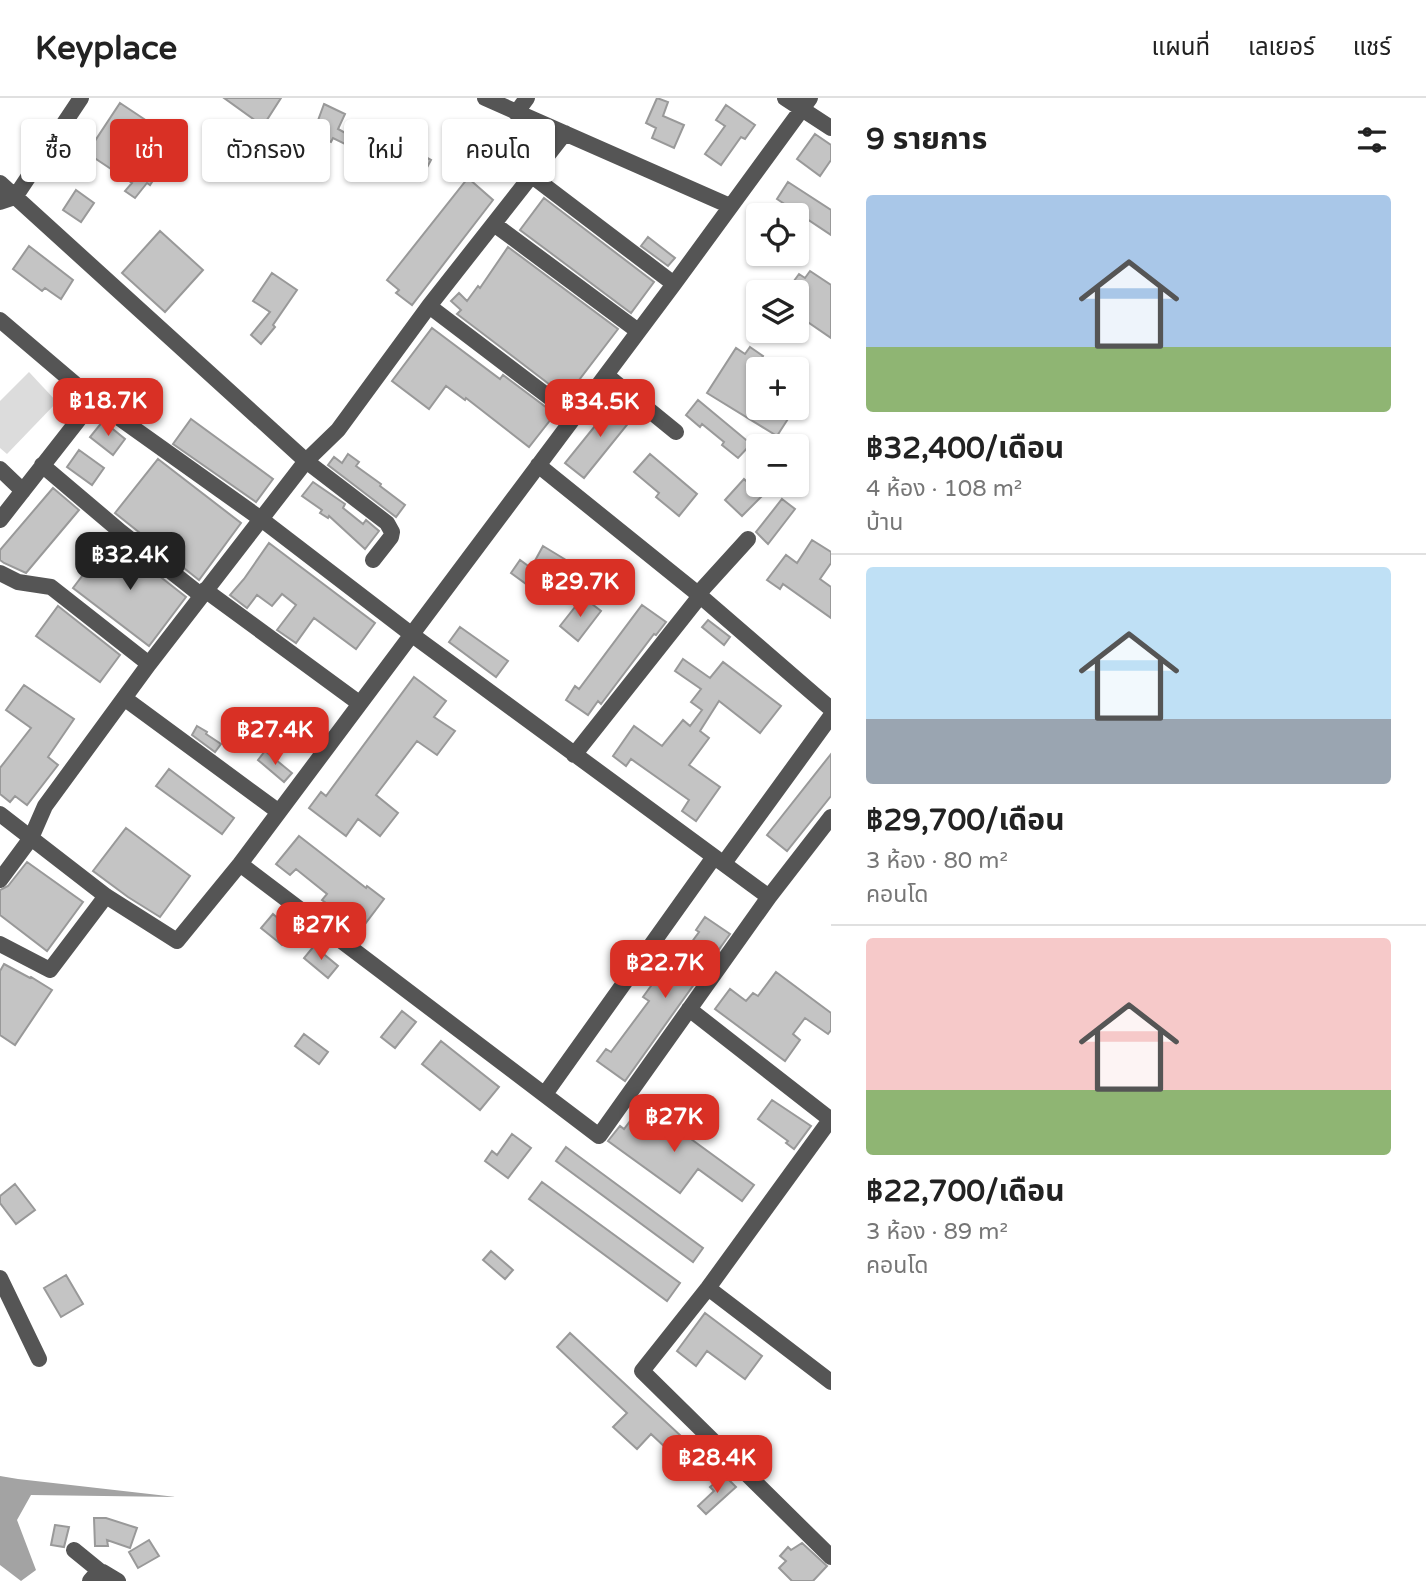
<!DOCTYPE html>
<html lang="th">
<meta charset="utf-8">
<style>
:root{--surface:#fff;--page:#f2f2f2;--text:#222;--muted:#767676;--line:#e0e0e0;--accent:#d93025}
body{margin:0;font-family:"Varela Round","Noto Sans Thai",sans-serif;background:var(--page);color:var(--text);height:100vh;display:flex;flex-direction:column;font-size:26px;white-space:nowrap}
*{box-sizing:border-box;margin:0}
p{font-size:23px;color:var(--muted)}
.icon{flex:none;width:38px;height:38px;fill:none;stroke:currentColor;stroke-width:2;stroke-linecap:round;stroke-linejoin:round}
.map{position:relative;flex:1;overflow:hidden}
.panel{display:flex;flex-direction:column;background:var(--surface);width:595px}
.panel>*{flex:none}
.guide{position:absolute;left:21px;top:21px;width:665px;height:63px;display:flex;gap:14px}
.controls{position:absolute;left:746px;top:105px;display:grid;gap:14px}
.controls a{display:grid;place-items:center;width:63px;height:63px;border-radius:7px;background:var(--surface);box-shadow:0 2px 5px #0004;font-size:35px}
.price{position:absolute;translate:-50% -60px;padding:0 16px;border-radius:14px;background:var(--accent);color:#fff;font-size:23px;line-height:46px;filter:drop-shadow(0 2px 4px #0008)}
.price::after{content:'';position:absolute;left:50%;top:42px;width:21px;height:16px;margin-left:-10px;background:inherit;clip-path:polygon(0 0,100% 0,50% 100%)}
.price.on{background:#222;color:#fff}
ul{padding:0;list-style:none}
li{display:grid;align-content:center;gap:14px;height:371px;padding:0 35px}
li+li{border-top:2px solid var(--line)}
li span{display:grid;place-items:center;height:217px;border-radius:7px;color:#555}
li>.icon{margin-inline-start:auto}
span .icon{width:126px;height:126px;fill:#fffc;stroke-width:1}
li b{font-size:30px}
h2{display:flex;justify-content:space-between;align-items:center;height:84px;padding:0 35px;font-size:30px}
.pill{padding:0 24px;border-radius:7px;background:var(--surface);box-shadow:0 2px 5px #0004;font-size:24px;line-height:63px}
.pill.on{background:var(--accent);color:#fff}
header{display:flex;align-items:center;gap:42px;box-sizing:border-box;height:98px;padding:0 35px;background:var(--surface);border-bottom:2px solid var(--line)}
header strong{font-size:33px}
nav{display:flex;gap:38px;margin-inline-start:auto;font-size:24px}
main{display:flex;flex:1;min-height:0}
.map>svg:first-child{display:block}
.green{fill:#dcdcdc}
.water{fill:#a3a3a3}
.building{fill:#c4c4c4;stroke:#999;stroke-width:2}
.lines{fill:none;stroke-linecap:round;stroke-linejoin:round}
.minor{stroke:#555;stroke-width:16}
</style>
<header>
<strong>Keyplace</strong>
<nav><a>แผนที่</a><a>เลเยอร์</a><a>แชร์</a></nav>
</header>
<main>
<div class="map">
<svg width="831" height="1483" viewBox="0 0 831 1483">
<rect width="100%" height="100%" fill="#fff"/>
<path class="green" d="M29,274l28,30 -50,52 -7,-6v-47z"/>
<path class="water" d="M0,1378l18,3 158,18 -145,-2 -14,25 19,50 -15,11 -21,-16z"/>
<path class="building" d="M224,0h57l-18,28z
M657,0l11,4 -5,14 21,9 -10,23 -22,-10 4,-10 -10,-5z
M120,5l33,22 -11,17 25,17 -17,26 -3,-2 -12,15 -10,-7 7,-8 -45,-30z
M324,6l21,10 -7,15 13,7 -4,9 -14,-7 -2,4 -18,-8z
M726,7l29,20 -10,14 -4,-2 -20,28 -16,-11 20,-28 -9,-6z
M815,36l16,11v15l-11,16 -23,-17z
M402,46l29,16 -11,21 -29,-16z
M468,80l25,22 -81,105 -16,-12 3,-3 -12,-10z
M788,84l43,28v25l-54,-36z
M76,92l18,13 -13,19 -18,-12z
M544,100l110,84 -23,31 -111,-83z
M160,133l43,39 -38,42 -43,-39z
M648,139l27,21 -7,8 -27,-20z
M29,148l44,34 -12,19 -16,-11 -3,3 -29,-22z
M508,149l110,82 -52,68 -109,-83 4,-4 -10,-9 8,-8 8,8 11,-15 2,2z
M810,173l21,14v53l-35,-24v-22h-10l13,-18 6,4z
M272,175l25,17 -24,35 2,2 -14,17 -10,-9 19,-23 -17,-11z
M432,230l68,51 3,-4 52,39 -26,33 -63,-49 -1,2 -19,-14 -17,23 -37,-28z
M750,249l13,9 -5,8v44h37l-18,28 -70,-43 29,-45 9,6z
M616,302l19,15 -51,63 -19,-15z
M698,302l53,44 -13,14 -16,-13 2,-3 -22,-18 -2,3 -14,-12z
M191,321l82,60 -17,23 -83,-58z
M103,323l22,18 -12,16 -23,-18z
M79,352l25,18 -12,17 -25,-18z
M348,356l11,8 -3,4 25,18 -1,2 25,19 -9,12 -68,-52 6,-8 8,6z
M650,356l47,40 -18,22 -23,-19 3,-4 -25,-21z
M158,361l83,64 -42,57 -84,-67z
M744,381l18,17 -20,20 -17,-16z
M313,384l32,22 -2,4 20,16 3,-4 13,11 -14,18 -36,-33 -1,2 -8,-5 2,-3 -20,-14z
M53,390l26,22 -53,63 -22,-10 -4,-3v-10z
M782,401l13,10 -27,35 -12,-12z
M111,440l75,59 -37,49 -76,-58z
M812,442l19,12v11l-11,16 11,8v31l-48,-34 -3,5 -13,-9 19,-25 11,8z
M269,445l106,80 -19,26 -42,-31 -18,25 -19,-13 19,-25 -14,-11 -10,12 -15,-11 -10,13 -17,-13 14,-16z
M543,448l28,17 -12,21 4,3 -7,8 -17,-14 -6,8 -22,-16 9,-13 11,8z
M583,499l18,14 -23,30 -18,-15z
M642,507l24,17 -10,13 -2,-1 -53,70 -3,-3 -10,14 -22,-15 9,-14 4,3z
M58,508l62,49 -20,27 -64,-46z
M708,522l22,17 -6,8 -22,-18z
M460,529l48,34 -12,16 -47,-35z
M683,561l27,19 13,-16 58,44 -21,27 -41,-32 -19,30 9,7 -20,27 31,22 -24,34 -14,-10 7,-11 -58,-41 -5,7 -13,-10 21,-30 28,20 21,-26 7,6 12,-16 -11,-8 10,-13 -26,-18z
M414,579l32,24 -12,16 21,14 -18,24 -20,-14 -41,54 22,18 -18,23 -22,-17 -12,17 -37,-28 12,-16 5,4z
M24,587l50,34 -26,38 10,8 -31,40 -12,-9 -5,6 -10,-8v-26l31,-40 -25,-18z
M197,628l10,6 -1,2 15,10 -6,8 -23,-17z
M265,653l27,22 -8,9 -26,-22z
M831,656v42l-44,55 -20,-16z
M169,671l65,49 -12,16 -66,-48z
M126,730l64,48 -30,41 -32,-20 -35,-26z
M299,738l67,52 1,-2 17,13 -19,25 -24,-18 -4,5 -15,-11 5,-6 -31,-25 -6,6 -14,-11z
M27,764l56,40 -36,49 -47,-36v-25l8,-4z
M273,816l21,18 -12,13 -21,-17z
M705,819l25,17 -105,147 -28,-20 9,-12 5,3 38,-51 -6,-4 13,-18 6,4 37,-51 -3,-2z
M314,848l24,20 -10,12 -24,-20z
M4,866l26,14 1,-1 21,13 -37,55 -15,-10v-64z
M776,874l55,41v17l-3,4 -23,-16 -12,16 7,6 -15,21 -70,-52 15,-20 16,12 7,-8 5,3z
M402,913l14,11 -21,26 -14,-11z
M304,936l24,18 -9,12 -24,-18z
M441,943l58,46 -19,23 -58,-46z
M772,1002l39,26 -17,23 -8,-6 2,-2 -30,-22z
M643,1006l111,81 -12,16 -44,-32 -18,24 -72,-52 12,-15 4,3z
M512,1036l19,14 -23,30 -23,-17 7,-10 5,4z
M566,1049l137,101 -10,14 -137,-101z
M542,1084l138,101 -13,18 -138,-102z
M15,1086l20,26 -19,14 -16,-21v-7z
M491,1153l22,19 -8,9 -22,-19z
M66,1177l17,29 -22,13 -17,-29z
M705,1215l57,43 -17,23 -38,-28 -11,15 -19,-15z
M570,1235l125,116 -13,14 -31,-29 -14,15 -24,-22 14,-14 -70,-66z
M727,1380l9,9 -30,27 -8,-8 16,-15 -4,-4 7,-6 3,3z
M94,1420h12l31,10 -7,20 -23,-8 1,6h-13z
M55,1427l14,2 -5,20 -13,-2z
M149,1442l10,16 -21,12 -9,-16z
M802,1445l25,23 -14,15h-21l-13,-13 7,-7 -6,-5 8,-9 3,3z"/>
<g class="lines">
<path class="minor" d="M485,0l245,108
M785,0l46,30
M516,15l11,-15
M532,78l142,108
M0,85l306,278 81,62 5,9 -1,5 -18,23
M0,104l15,-5 66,-99
M494,126l144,107
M429,208l145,110
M0,222l94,80 167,119 150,115 358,263
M606,277l70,57
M42,367l79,67 81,64
M538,367l160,129 133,115
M0,371l23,22
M0,422l94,-120
M0,475l18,9 33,5 98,77
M205,492l154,113
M698,496l50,-55
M124,600l155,114
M574,657l126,-159
M0,716l106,82 71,45 63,-77 434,-580 136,-186
M724,765l107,-147
M240,766l359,272 170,-239 62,-80
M0,782l31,-42 14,-32 104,-142 157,-203 32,-31 91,-124 136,-173
M0,846l50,26 56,-74
M689,911l142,111
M545,996l169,-237
M830,1022l-122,168 -66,83 189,186
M0,1180l39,81
M708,1190l123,94
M74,1452l27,22
M90,1483l6,-7 7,-2 15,9"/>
</g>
</svg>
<div class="controls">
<a><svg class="icon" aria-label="locate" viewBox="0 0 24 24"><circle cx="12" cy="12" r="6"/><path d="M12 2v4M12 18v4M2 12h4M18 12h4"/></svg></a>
<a><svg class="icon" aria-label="layers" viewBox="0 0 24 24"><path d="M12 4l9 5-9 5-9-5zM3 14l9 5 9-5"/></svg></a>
<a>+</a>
<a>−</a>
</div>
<b class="price" style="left:108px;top:340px">฿18.7K</b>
<b class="price" style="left:600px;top:341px">฿34.5K</b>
<b class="price on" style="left:130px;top:494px">฿32.4K</b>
<b class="price" style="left:580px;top:521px">฿29.7K</b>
<b class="price" style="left:275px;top:669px">฿27.4K</b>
<b class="price" style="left:321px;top:864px">฿27K</b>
<b class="price" style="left:665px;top:902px">฿22.7K</b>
<b class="price" style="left:674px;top:1056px">฿27K</b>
<b class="price" style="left:717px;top:1397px">฿28.4K</b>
<div class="guide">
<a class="pill">ซื้อ</a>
<a class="pill on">เช่า</a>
<a class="pill">ตัวกรอง</a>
<a class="pill">ใหม่</a>
<a class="pill">คอนโด</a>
</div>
</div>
<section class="panel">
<h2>9 รายการ<svg class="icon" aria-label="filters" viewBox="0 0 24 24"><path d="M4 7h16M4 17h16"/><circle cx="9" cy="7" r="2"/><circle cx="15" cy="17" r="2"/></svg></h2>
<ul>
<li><span style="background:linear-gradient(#a9c7e8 70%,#8fb573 0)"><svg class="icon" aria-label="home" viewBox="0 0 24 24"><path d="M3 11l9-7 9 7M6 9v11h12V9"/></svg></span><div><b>฿32,400/เดือน</b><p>4 ห้อง · 108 m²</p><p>บ้าน</p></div></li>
<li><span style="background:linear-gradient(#bfe0f5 70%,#9aa5b1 0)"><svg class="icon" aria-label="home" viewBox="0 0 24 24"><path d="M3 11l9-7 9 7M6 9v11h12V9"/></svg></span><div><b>฿29,700/เดือน</b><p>3 ห้อง · 80 m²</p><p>คอนโด</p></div></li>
<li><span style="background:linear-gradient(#f6c9c9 70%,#8fb573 0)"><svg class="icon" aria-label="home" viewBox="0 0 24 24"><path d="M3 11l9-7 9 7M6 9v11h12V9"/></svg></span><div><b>฿22,700/เดือน</b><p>3 ห้อง · 89 m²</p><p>คอนโด</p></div></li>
</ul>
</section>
</main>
